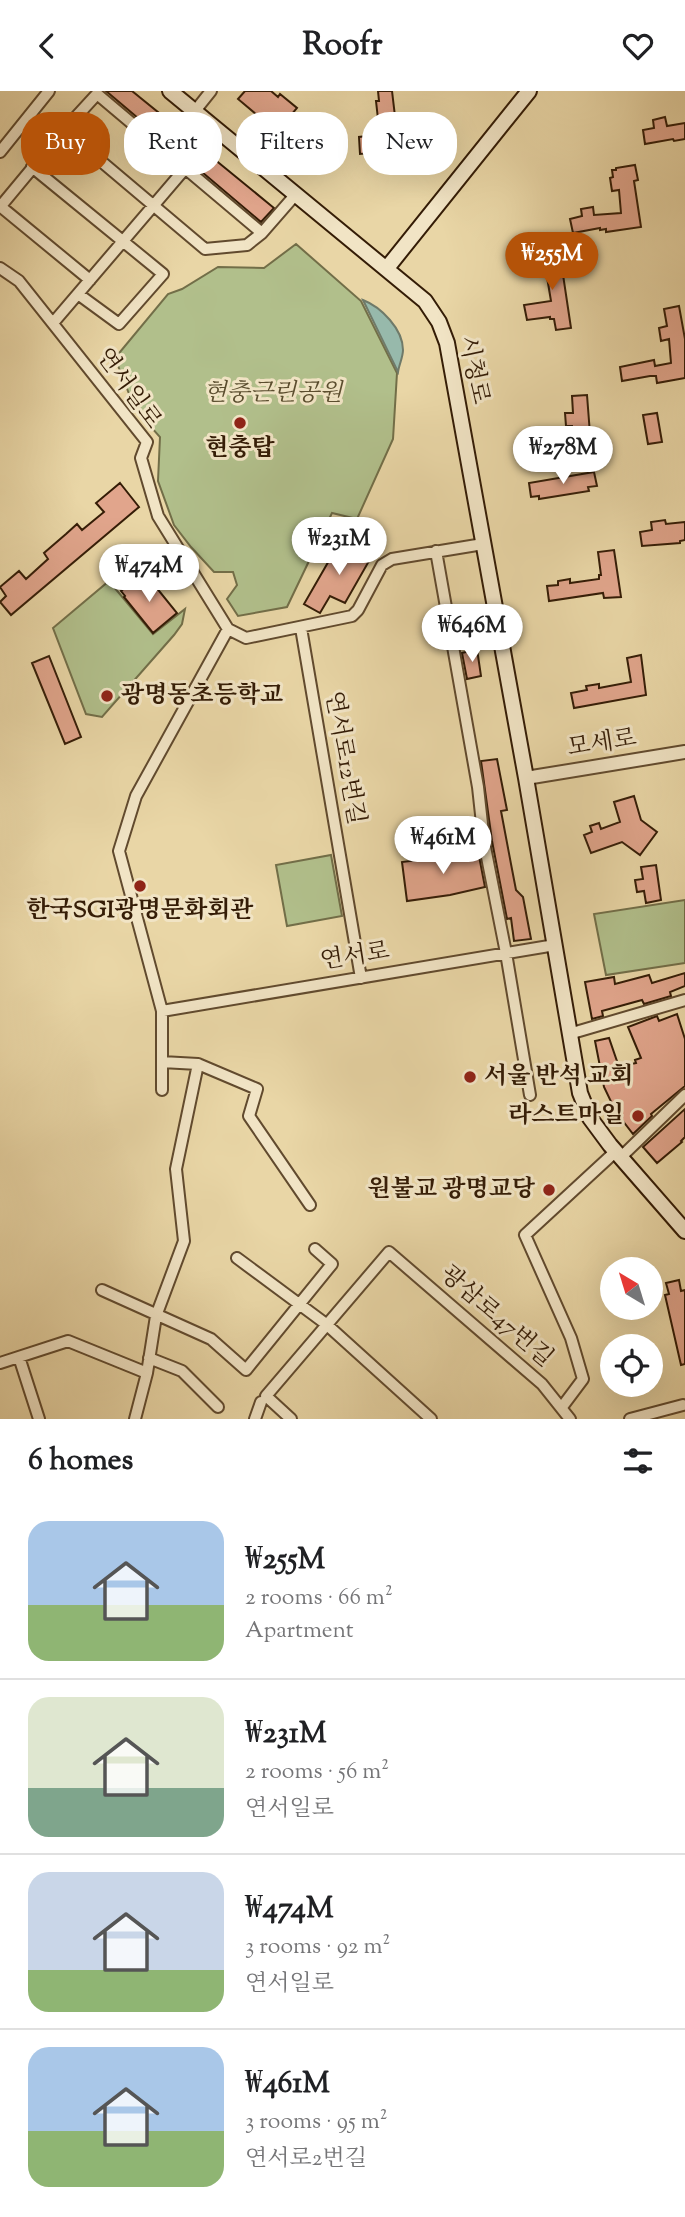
<!DOCTYPE html>
<meta charset="utf-8">
<style>
:root{--surface:#fff;--page:#f2f2f2;--text:#202124;--muted:#757577;--line:#e0e0e0;--accent:#b45309}
body{margin:0;font-family:"Sorts Mill Goudy","Noto Serif KR",serif;background:var(--page);color:var(--text);height:100vh;display:flex;flex-direction:column;font-size:26px;white-space:nowrap}
*{box-sizing:border-box;margin:0}
p{font-size:23px;color:var(--muted)}
.icon{flex:none;width:38px;height:38px;fill:none;stroke:currentColor;stroke-width:2;stroke-linecap:round;stroke-linejoin:round}
.map{position:relative;height:1328px;overflow:hidden}
.sheet{display:flex;flex-direction:column;background:var(--surface);flex:1}
.sheet>*{flex:none}
.guide{position:absolute;left:21px;top:21px;width:644px;height:63px;display:flex;gap:14px}
.needle{width:46px;rotate:322deg}
.buttons{position:absolute;left:600px;top:1166px;display:grid;gap:14px}
.buttons a{display:grid;place-items:center;width:63px;height:63px;border-radius:50%;background:var(--surface);box-shadow:0 7px 28px #0002;font-size:35px}
.price{position:absolute;translate:-50% -60px;padding:0 16px;border-radius:24px;background:#fff;color:#222;font-size:23px;line-height:46px;filter:drop-shadow(0 2px 4px #0008)}
.price::after{content:'';position:absolute;left:50%;top:42px;width:21px;height:16px;margin-left:-10px;background:inherit;clip-path:polygon(0 0,100% 0,50% 100%)}
.price.active{background:var(--accent);color:#fff}
ul{padding:0;list-style:none}
li{display:flex;align-items:center;gap:21px;height:175px;padding:0 28px}
li+li{border-top:2px solid var(--line)}
li span{display:grid;place-items:center;flex:none;width:196px;height:140px;border-radius:21px;color:#555}
li>.icon{margin-inline-start:auto}
span .icon{width:84px;height:84px;fill:#fffc;stroke-width:1}
li b{font-size:30px}
h2{display:flex;justify-content:space-between;align-items:center;height:84px;padding:0 28px;font-size:30px}
.chip{padding:0 24px;border-radius:28px;background:var(--surface);box-shadow:0 7px 28px #0002;font-size:24px;line-height:63px}
.chip.active{background:var(--accent);color:#fff}
header{display:flex;justify-content:space-between;align-items:center;height:91px;padding:0 28px;background:var(--surface);font-size:32px;font-weight:700}
.map>svg:first-child{display:block}
.green{fill:#b1bf8b;stroke:#726e48;stroke-width:2}
.water{fill:#97b9ab;stroke:#6f7a69;stroke-width:2}
.building{fill:#e1a58c;stroke:#341c06;stroke-width:2}
.lines{fill:none;stroke-linecap:round;stroke-linejoin:round}
.minor-casing{stroke:#614a2e;stroke-width:14}
.tertiary-casing{stroke:#614a2e;stroke-width:16}
.secondary-casing{stroke:#341c06;stroke-width:18}
.minor{stroke:#f1e4c5;stroke-width:10}
.tertiary{stroke:#f1e4c5;stroke-width:12}
.secondary{stroke:#f1e4c5;stroke-width:14}
.poi-dot{fill:#8f2418;stroke:#f1e4c5;stroke-width:2.5}
.labels{text-anchor:middle;dominant-baseline:central;stroke-width:6;stroke-linejoin:round;paint-order:stroke}
.street-label{font-size:24px;fill:#341c06;stroke:#f1e4c5}
.park-label{font-size:24px;font-style:italic;fill:#5a4d2e;stroke:#f1e4c5}
.poi-label{font-size:24px;font-weight:bold;fill:#341c06;stroke:#f1e4c5}
</style>
<header><svg class="icon" aria-label="back" viewBox="0 0 24 24"><path d="M15 5l-7 7 7 7"/></svg>Roofr<svg class="icon" aria-label="heart" viewBox="0 0 24 24"><path d="M12 20l-8-8c-3-5 5-10 8-4 3-6 11-1 8 4z"/></svg></header>
<div class="map">
<svg width="685" height="1328" viewBox="0 0 685 1328">
<rect width="100%" height="100%" fill="#e9d6a6"/>
<filter id="stains"><feTurbulence type="fractalNoise" baseFrequency=".00286" numOctaves="4"/><feColorMatrix values="0 0 0 0 .2 0 0 0 0 .09 0 0 0 0 .02 0 0 0 .5 -.17"/></filter>
<radialGradient id="worn" r=".72"><stop offset=".6" stop-color="#630" stop-opacity="0"/><stop offset="1" stop-color="#630" stop-opacity=".3"/></radialGradient>
<path class="green" d="M296,153l65,57 36,72 -4,66 -36,80 -25,-6 -45,94 -49,9 -11,-17 10,-14 -4,-13h-19l-23,-25 -17,-22 -16,-44 2,-44 -25,-28 -20,-51 53,-64 14,-5 36,-22 46,1z
M109,490l44,53 32,-25 -3,15 -8,11 -72,82 -16,-3 -33,-86z
M331,764l11,61 -55,10 -11,-61z
M685,809v63l-79,12 -12,-61z"/>
<path class="water" d="M363,209c18,7 40,29 40,50 0,7 -4,15 -5,22z"/>
<path class="building" d="M106,0h26l64,52 -12,14z
M245,0h26l7,6 2,-3 17,14 -15,18 -14,-12 -5,6 -25,-21z
M378,0h14l7,59 -39,4 -1,-17 17,-2 -1,-7h4l-3,-27h3z
M665,26l2,9 18,-3v16l-11,2 -1,-2 -28,5 -2,-14 11,-2 -1,-8z
M208,63l66,54 -13,14 -65,-55z
M635,74l3,15 -4,1 7,46 -35,5v-3l-6,1v-2l-27,5 -3,-14 12,-3 -1,-7 12,-2 1,8 27,-2 -2,-23 -7,1 -2,-13 3,-1 -1,-7h4v-2z
M559,157l12,80 -15,2 -2,-11h-4v-2l-23,3 -3,-15 27,-4 -5,-30 -7,1 -3,-13 6,-1 -1,-5 5,-1v-2z
M679,215l6,33v39l-28,5 -1,-7h-6l-28,5 -2,-14 34,-7 1,6 16,-3 -2,-24 -8,2 -2,-13 8,-2 -3,-17z
M587,304l5,65 -69,3 -1,-15h12l-1,-9 12,-1 1,8 27,-2 -1,-18h-6l-1,-13h8l-1,-17z
M657,322l5,29 -14,2 -5,-29z
M594,381l3,14 -9,1 1,4 -50,8v-3l-8,1 -2,-14z
M120,392l19,24 -128,108 -11,-13 6,-6 -6,-9 19,-16 7,8 22,-20 -4,-6 22,-19 11,-10 5,6 22,-18 -8,-9z
M665,429l1,4 19,-2v18l-5,1v2l-38,3 -2,-14 12,-2 -1,-8z
M351,451l22,12 -28,49 -15,-7 -10,17 -16,-9 30,-52 8,5z
M614,459l7,47 -17,1 -1,-5 -54,8 -2,-15 11,-1v-4l12,-2v4l29,-4v-4h2l-3,-23z
M147,485l30,37 -24,20 -29,-36 1,-1 -4,-5 11,-9 3,4z
M477,558l4,27 -14,3 -5,-26z
M641,564l5,40 -72,13 -3,-15 16,-3 -1,-4 13,-2v4l32,-6 -4,-24z
M49,565l32,81 -16,7 -33,-81z
M497,668l10,51 -6,1 10,53 5,26 7,7 8,42 -17,2 -3,-23 -4,1 -15,-78 -11,-80z
M634,705l7,24 16,12 -17,23 -18,-13 -31,11 -7,-18 8,-3 -2,-6 9,-3 2,6 19,-7 -6,-20z
M478,760l7,36 -35,8 -43,6 -5,-39 40,-5 -1,-3 15,-2 1,3z
M656,774l5,35 -15,3 -2,-12 -7,1 -2,-12 8,-1 -2,-12z
M685,882v13l-15,6 1,4 -27,8 -2,-4 -40,11 1,5 -11,3 -7,-37 29,-5 1,7 34,-9 3,8z
M677,923l8,25v47l-34,28 1,2 -19,18 -17,-22 -12,-25 -9,-46 14,-3 10,29 17,-4 -1,-3 6,-2 -13,-31 29,-11 2,5z
M685,1018v28l-4,4 1,1 -25,21 -14,-16z
M679,1189l2,11 4,-1v74l-4,1 -16,-70 4,-1 -3,-11z"/>
<g class="lines">
<defs>
<path id="minor" d="M195,20l16,-20
M64,39l141,119 42,-4 15,-12 34,-39
M0,61l49,-61
M32,76l131,107 -44,50 -41,-30
M0,115l90,74
M0,116l64,-77 33,-36 165,139
M0,177l19,13 128,161 -6,16 17,58 70,113 18,9 106,-22 6,-6 24,-45 10,-6 91,-15
M53,232l165,-193
M436,460l42,236 6,55 22,111 24,142
M301,537l60,350
M162,920l393,-66
M569,943l116,-34
M162,971l36,2 59,25 -8,27 61,89
M162,999v-79l-43,-160 17,-55 92,-167
M620,1067l65,-63
M237,1167l89,66 105,95
M102,1199l109,49 35,31 86,-106 -17,-15
M19,1266l20,62
M149,1267l33,13 36,36
M0,1272l68,-22 79,32
M562,1316l21,-28 -12,-41 -46,-103 90,-83
M135,1328l12,-46 9,-57 28,-75 -8,-72 22,-105
M255,1328l6,-17
M291,1328l-25,-23 123,-144 153,132 28,35
M630,1328l53,-14"/>
<path id="tertiary" d="M526,687l159,-26"/>
<path id="secondary" d="M170,0l255,210 14,21 8,21 79,435 54,315 10,25 20,27 75,86
M387,177l142,-177"/>
</defs>
<use href="#minor" class="minor-casing"/>
<use href="#tertiary" class="tertiary-casing"/>
<use href="#secondary" class="secondary-casing"/>
<use href="#minor" class="minor"/>
<use href="#tertiary" class="tertiary"/>
<use href="#secondary" class="secondary"/>
</g>
<g class="poi-dot">
<circle cx="240" cy="332" r="7"/>
<circle cx="107" cy="605" r="7"/>
<circle cx="140" cy="795" r="7"/>
<circle cx="470" cy="986" r="7"/>
<circle cx="638" cy="1025" r="7"/>
<circle cx="549" cy="1099" r="7"/>
</g>
<g class="labels">
<g class="street-label">
<text transform="translate(473 279) rotate(78)">시청로</text>
<text transform="translate(128 298) rotate(54)">연서일로</text>
<text transform="translate(602 653) rotate(-9)">모세로</text>
<text transform="translate(344 667) rotate(80)">연서로12번길</text>
<text transform="translate(355 866) rotate(-9)">연서로</text>
<text transform="translate(496 1226) rotate(41)">광삼로47번길</text>
</g>
<g class="park-label">
<text x="273" y="303">현충근린공원</text>
</g>
<g class="poi-label">
<text x="240" y="358">현충탑</text>
<text x="121" y="605" text-anchor="start">광명동초등학교</text>
<text x="140" y="820">한국SGI광명문화회관</text>
<text x="484" y="986" text-anchor="start">서울 반석 교회</text>
<text x="624" y="1025" text-anchor="end">라스트마일</text>
<text x="535" y="1099" text-anchor="end">원불교 광명교당</text>
</g>
</g>
<rect width="100%" height="100%" filter="url(#stains)"/>
<rect width="100%" height="100%" fill="url(#worn)"/>
</svg>
<div class="buttons">
<a><svg class="needle" viewBox="-14 -14 28 28"><path d="M0-13l5 13h-10z" fill="#e53935"/><path d="M0 13l5-13h-10z" fill="#757577"/></svg></a>
<a><svg class="icon" aria-label="locate" viewBox="0 0 24 24"><circle cx="12" cy="12" r="6"/><path d="M12 2v4M12 18v4M2 12h4M18 12h4"/></svg></a>
</div>
<b class="price active" style="left:552px;top:201px">₩255M</b>
<b class="price" style="left:563px;top:395px">₩278M</b>
<b class="price" style="left:339px;top:486px">₩231M</b>
<b class="price" style="left:149px;top:513px">₩474M</b>
<b class="price" style="left:472px;top:573px">₩646M</b>
<b class="price" style="left:443px;top:785px">₩461M</b>
<div class="guide">
<a class="chip active">Buy</a>
<a class="chip">Rent</a>
<a class="chip">Filters</a>
<a class="chip">New</a>
</div>
</div>
<section class="sheet">
<h2>6 homes<svg class="icon" aria-label="filters" viewBox="0 0 24 24"><path d="M4 7h16M4 17h16"/><circle cx="9" cy="7" r="2"/><circle cx="15" cy="17" r="2"/></svg></h2>
<ul>
<li><span style="background:linear-gradient(#a9c7e8 60%,#8fb573 0)"><svg class="icon" aria-label="home" viewBox="0 0 24 24"><path d="M3 11l9-7 9 7M6 9v11h12V9"/></svg></span><div><b>₩255M</b><p>2 rooms · 66 m²</p><p>Apartment</p></div></li>
<li><span style="background:linear-gradient(#dfe7d0 65%,#7fa58c 0)"><svg class="icon" aria-label="home" viewBox="0 0 24 24"><path d="M3 11l9-7 9 7M6 9v11h12V9"/></svg></span><div><b>₩231M</b><p>2 rooms · 56 m²</p><p>연서일로</p></div></li>
<li><span style="background:linear-gradient(#c9d6e8 70%,#8fb573 0)"><svg class="icon" aria-label="home" viewBox="0 0 24 24"><path d="M3 11l9-7 9 7M6 9v11h12V9"/></svg></span><div><b>₩474M</b><p>3 rooms · 92 m²</p><p>연서일로</p></div></li>
<li><span style="background:linear-gradient(#a9c7e8 60%,#8fb573 0)"><svg class="icon" aria-label="home" viewBox="0 0 24 24"><path d="M3 11l9-7 9 7M6 9v11h12V9"/></svg></span><div><b>₩461M</b><p>3 rooms · 95 m²</p><p>연서로2번길</p></div></li>
</ul>
</section>
